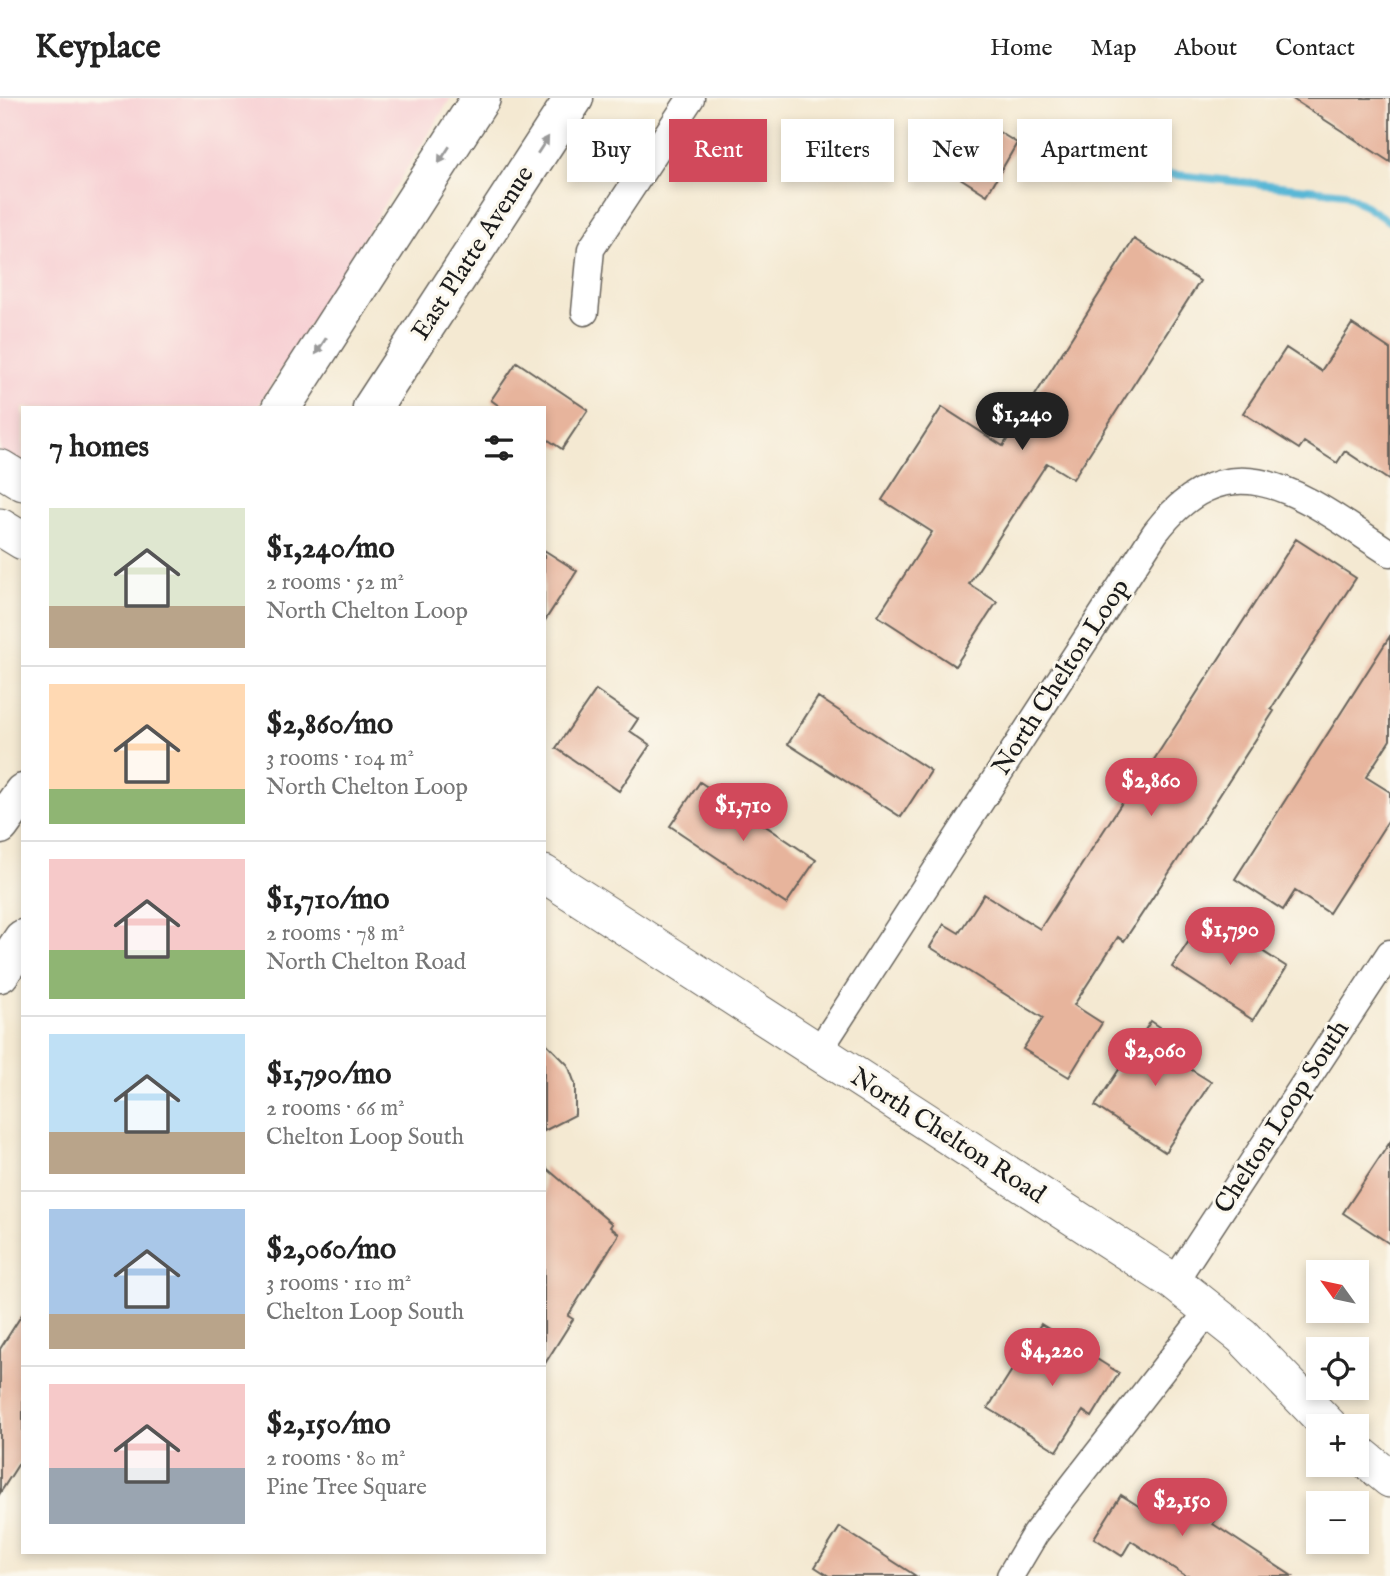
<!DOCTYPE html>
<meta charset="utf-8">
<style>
:root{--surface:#fff;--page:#f6f6f6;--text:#222;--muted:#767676;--line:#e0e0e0;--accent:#d1495b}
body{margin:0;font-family:"IM FELL English",serif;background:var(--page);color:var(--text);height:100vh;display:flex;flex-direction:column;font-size:26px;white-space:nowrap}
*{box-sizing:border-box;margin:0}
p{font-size:23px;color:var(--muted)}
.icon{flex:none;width:38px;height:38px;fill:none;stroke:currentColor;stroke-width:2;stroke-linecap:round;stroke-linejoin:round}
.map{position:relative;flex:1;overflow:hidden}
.drawer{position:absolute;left:21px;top:308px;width:525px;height:1148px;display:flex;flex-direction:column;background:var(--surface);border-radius:0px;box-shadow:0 4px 10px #0003}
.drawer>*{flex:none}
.top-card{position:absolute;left:567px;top:21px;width:665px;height:63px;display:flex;gap:14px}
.needle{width:46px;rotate:303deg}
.buttons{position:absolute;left:1306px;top:1162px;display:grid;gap:14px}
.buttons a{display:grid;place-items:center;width:63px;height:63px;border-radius:0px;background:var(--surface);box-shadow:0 4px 10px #0003;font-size:35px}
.price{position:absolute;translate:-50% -60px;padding:0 16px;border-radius:24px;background:var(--accent);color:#fff;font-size:23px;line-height:46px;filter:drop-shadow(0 2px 4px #0008)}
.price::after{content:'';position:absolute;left:50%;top:42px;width:21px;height:16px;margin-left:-10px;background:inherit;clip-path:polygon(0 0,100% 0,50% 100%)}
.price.on{background:#222;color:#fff}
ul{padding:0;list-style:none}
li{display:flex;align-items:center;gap:21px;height:175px;padding:0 28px}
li+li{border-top:2px solid var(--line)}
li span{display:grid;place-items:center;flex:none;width:196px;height:140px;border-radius:0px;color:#555}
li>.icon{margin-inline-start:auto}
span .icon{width:84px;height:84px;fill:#fffc;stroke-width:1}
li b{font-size:30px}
h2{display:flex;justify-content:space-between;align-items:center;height:84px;padding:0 28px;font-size:30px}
.pill{padding:0 24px;border-radius:0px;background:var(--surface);box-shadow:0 4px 10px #0003;font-size:24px;line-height:63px}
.pill.on{background:var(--accent);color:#fff}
header{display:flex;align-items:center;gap:42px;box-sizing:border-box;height:98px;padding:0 35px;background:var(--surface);border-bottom:2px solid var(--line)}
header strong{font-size:33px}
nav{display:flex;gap:38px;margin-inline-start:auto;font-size:24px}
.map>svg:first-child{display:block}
.built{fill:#f7cfd3}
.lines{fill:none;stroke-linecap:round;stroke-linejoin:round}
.stream{stroke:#58b7d6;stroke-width:8}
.building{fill:#e7b49c}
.minor-casing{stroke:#68645c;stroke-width:29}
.secondary-casing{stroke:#68645c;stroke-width:39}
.primary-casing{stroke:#68645c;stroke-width:41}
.minor{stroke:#fff;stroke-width:26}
.secondary{stroke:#fff;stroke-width:37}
.primary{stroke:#fff;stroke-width:38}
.oneway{fill:#999}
.labels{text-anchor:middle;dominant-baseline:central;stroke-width:6;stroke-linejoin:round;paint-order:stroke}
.street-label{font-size:26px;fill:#1c1c1c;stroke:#fbf7ec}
</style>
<header>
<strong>Keyplace</strong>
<nav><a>Home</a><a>Map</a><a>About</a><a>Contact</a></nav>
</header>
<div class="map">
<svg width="1390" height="1478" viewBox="0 0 1390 1478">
<rect width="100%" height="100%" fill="#fbf7ec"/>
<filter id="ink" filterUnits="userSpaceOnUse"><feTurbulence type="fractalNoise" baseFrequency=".0143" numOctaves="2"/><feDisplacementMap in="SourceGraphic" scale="14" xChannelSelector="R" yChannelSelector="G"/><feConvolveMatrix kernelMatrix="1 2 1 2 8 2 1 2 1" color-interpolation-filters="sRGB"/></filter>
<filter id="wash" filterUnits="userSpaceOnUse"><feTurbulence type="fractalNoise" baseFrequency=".00686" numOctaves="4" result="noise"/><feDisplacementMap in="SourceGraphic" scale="28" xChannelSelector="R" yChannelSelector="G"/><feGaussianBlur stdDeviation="1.57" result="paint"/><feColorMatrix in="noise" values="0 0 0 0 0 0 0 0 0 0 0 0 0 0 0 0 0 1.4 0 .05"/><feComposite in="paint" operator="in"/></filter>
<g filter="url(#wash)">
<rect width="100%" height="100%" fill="#f4e9d2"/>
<path class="built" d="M0,0h451l-194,310h-234v60l-23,-15z"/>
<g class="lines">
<path class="stream" d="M1074,66l271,29 45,29"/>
</g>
<g id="blocks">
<path class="building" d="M1291,0h99v64z
M986,26l31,19 -30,52 -41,-26 13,-22 8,5z
M1134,141l66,42 -127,198 -26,-16 -78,121 28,18 -42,64 -77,-50 54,-84 -50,-32 60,-93 61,39z
M1352,226l38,25v132l-45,-30 -8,12 -33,-21 -5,7 -56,-36 43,-65 35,23z
M517,264l71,48 -26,39 -18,-12v-29h-42l-11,-8z
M1296,441l60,39 -85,131 3,2 -78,121 -72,109 -6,-4 -44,68 28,18 -33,54 -46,-28 20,-31 -113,-71 14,-23 15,9 25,-39 56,35 85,-131 3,2z
M544,452l33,21 -33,51z
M1390,538v104l-24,37 24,15v26l-61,95 -34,-22 -12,19 -48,-31z
M596,592l42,29 -8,12 20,14 -31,46 -63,-43z
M818,599l113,74 -30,46 -113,-73z
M700,684l116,78 -30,44 -116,-78z
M1206,817l81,52 -34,53 -81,-53z
M1151,923l46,31 -10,15 24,15 -46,70 -70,-46z
M544,943l24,24 7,19v31l-31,16z
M1390,1044v102l-47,-31z
M544,1068l68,58 -2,3 9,7 -51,82 5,3 -29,46z
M23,1215v144l-23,36v-144z
M1041,1226l78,49 -27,44 -9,-6 -26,40 -69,-43z
M1166,1386l51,33 -4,7 79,52h-106l-55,-35 -9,15 -28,-18 27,-43 27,17z
M840,1429l76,49h-87l-14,-9z"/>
</g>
</g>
<g filter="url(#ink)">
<use href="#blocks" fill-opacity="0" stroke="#68645c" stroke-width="2"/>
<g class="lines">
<defs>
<path id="minor" d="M585,214l6,-63 100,-151
M818,954l337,-519c77,-102 154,-32 235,20
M1174,1184l216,-329
M1010,1478l25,-42 175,-225"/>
<path id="secondary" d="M0,370l23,14
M0,429l23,14
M544,776l630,408 68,54 87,90
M1356,1353l34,28"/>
<path id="primary" d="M281,310l200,-310
M372,310l202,-310
M0,727l23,-32
M0,875l23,-34"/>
</defs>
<use href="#minor" class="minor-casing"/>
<use href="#secondary" class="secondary-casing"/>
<use href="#primary" class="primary-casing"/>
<use href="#minor" class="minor"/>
<use href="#secondary" class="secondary"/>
<use href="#primary" class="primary"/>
</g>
<defs><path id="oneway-solid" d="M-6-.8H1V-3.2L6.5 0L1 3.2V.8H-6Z" transform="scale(1.75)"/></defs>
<g class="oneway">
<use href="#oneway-solid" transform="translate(543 47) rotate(-57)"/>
<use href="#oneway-solid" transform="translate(444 57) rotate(123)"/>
<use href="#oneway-solid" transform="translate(321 248) rotate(123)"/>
</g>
</g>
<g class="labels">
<g class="street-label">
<text transform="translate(473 155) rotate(-57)">East Platte Avenue</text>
<text transform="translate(1061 579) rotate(-57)">North Chelton Loop</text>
<text transform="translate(1282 1019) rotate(-57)">Chelton Loop South</text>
<text transform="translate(948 1038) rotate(33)">North Chelton Road</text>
</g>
</g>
</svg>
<div class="buttons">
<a><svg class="needle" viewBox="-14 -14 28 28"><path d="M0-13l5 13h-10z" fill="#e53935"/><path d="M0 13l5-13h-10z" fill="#767676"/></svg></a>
<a><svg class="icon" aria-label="locate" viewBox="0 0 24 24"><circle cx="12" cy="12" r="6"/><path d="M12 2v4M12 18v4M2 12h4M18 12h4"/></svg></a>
<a>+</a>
<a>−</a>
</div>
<b class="price on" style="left:1022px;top:354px">$1,240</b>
<b class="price" style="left:1151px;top:720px">$2,860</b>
<b class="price" style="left:743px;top:745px">$1,710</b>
<b class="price" style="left:1230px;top:869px">$1,790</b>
<b class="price" style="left:1155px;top:990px">$2,060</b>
<b class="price" style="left:1052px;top:1290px">$4,220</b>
<b class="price" style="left:1182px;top:1440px">$2,150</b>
<div class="top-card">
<a class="pill">Buy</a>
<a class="pill on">Rent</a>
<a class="pill">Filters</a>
<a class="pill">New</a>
<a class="pill">Apartment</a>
</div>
<section class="drawer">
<h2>7 homes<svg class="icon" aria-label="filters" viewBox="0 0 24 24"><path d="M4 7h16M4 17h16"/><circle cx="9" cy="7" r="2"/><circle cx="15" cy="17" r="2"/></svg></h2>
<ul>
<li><span style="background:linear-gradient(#dfe7d0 70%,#b9a48a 0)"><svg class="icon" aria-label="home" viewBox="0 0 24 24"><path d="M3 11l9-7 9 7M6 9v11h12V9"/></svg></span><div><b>$1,240/mo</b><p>2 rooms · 52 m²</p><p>North Chelton Loop</p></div></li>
<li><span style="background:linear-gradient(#ffd9b3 75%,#8fb573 0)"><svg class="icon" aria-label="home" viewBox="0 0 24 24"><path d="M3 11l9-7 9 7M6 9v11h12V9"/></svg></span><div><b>$2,860/mo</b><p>3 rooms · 104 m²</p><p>North Chelton Loop</p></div></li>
<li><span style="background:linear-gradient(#f6c9c9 65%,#8fb573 0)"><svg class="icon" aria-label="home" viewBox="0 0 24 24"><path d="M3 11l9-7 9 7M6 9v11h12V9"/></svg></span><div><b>$1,710/mo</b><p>2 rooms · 78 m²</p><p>North Chelton Road</p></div></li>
<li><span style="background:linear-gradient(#bfe0f5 70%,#b9a48a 0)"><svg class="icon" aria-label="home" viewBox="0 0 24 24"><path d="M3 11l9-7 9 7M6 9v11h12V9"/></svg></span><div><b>$1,790/mo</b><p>2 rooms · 66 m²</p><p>Chelton Loop South</p></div></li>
<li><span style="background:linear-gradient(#a9c7e8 75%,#b9a48a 0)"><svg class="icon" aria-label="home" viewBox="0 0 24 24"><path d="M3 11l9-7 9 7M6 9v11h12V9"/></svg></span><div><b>$2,060/mo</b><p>3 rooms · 110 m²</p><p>Chelton Loop South</p></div></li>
<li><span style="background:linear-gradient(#f6c9c9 60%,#9aa5b1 0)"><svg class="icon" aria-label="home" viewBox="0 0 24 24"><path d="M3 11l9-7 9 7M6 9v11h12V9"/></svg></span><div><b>$2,150/mo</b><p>2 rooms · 80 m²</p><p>Pine Tree Square</p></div></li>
</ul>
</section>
</div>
